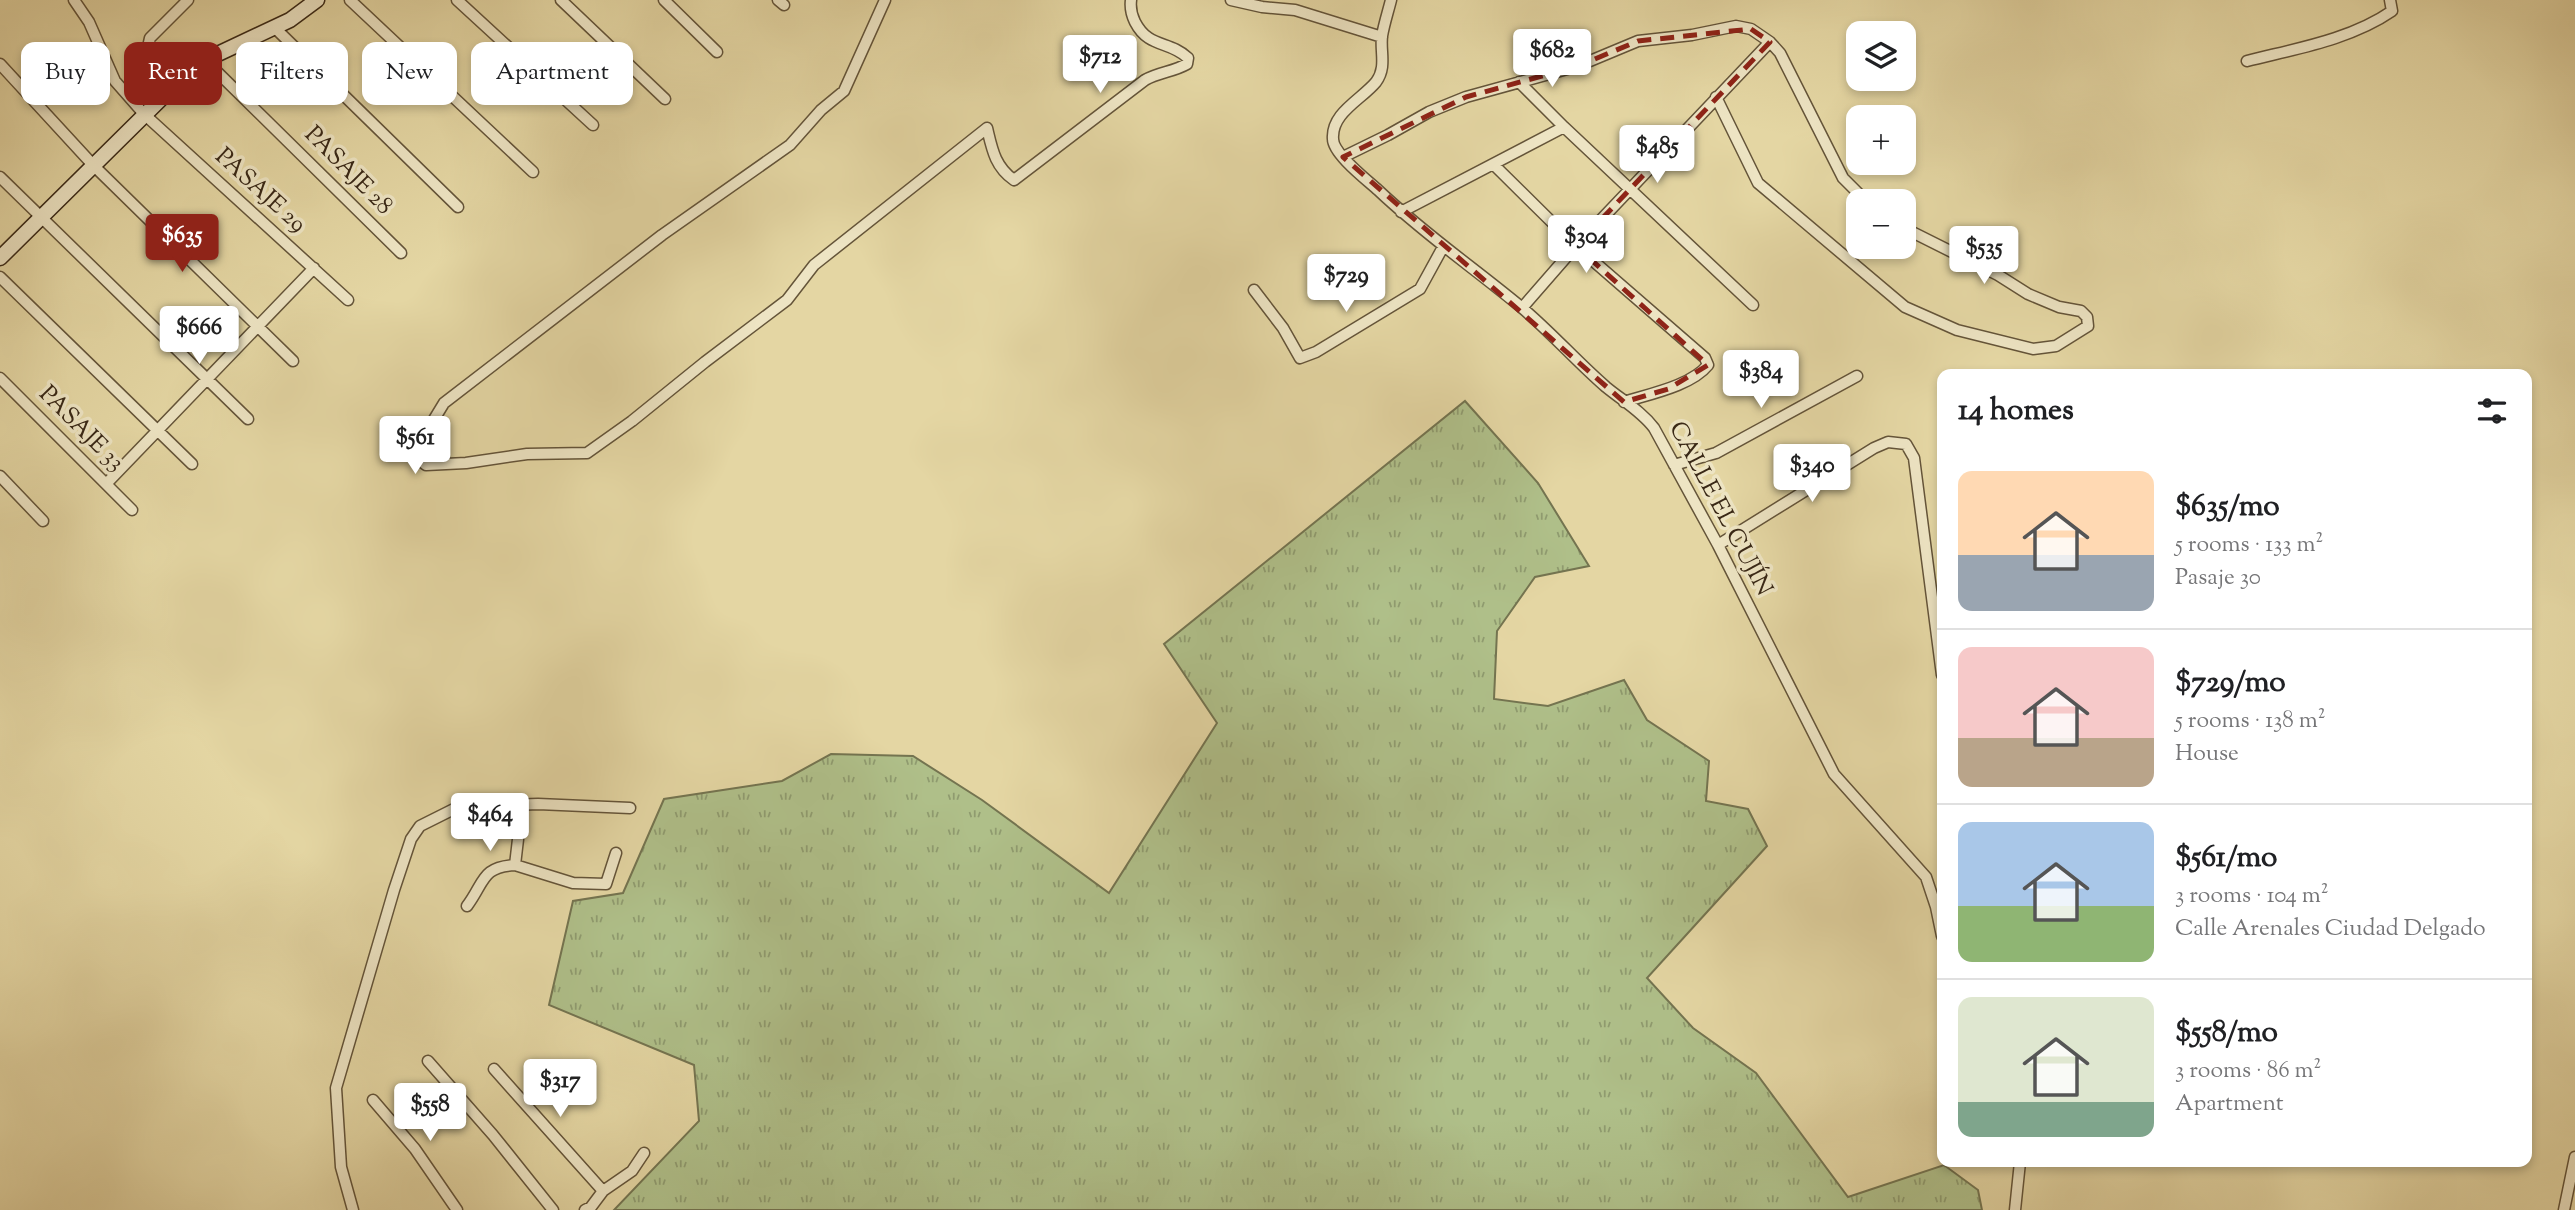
<!DOCTYPE html>
<meta charset="utf-8">
<style>
:root{--surface:#fff;--page:#f2f2f2;--text:#202124;--muted:#757577;--line:#e0e0e0;--accent:#8f2418}
body{margin:0;font-family:"Sorts Mill Goudy",serif;background:var(--page);color:var(--text);height:100vh;display:flex;flex-direction:column;font-size:26px;white-space:nowrap}
*{box-sizing:border-box;margin:0}
p{font-size:23px;color:var(--muted)}
.icon{flex:none;width:38px;height:38px;fill:none;stroke:currentColor;stroke-width:2;stroke-linecap:round;stroke-linejoin:round}
.map{position:relative;flex:1;overflow:hidden}
.side{position:absolute;left:1937px;top:369px;width:595px;height:798px;display:flex;flex-direction:column;background:var(--surface);border-radius:14px;box-shadow:0 4px 10px #0003}
.side>*{flex:none}
.banner{position:absolute;left:21px;top:42px;width:665px;height:63px;display:flex;gap:14px}
.tools{position:absolute;left:1846px;top:21px;display:grid;gap:14px}
.tools a{display:grid;place-items:center;width:70px;height:70px;border-radius:14px;background:var(--surface);box-shadow:0 4px 10px #0003;font-size:35px}
.price{position:absolute;translate:-50% -60px;padding:0 16px;border-radius:7px;background:#fff;color:#222;font-size:23px;line-height:46px;filter:drop-shadow(0 2px 4px #0008)}
.price::after{content:'';position:absolute;left:50%;top:42px;width:21px;height:16px;margin-left:-10px;background:inherit;clip-path:polygon(0 0,100% 0,50% 100%)}
.price.on{background:var(--accent);color:#fff}
ul{padding:0;list-style:none}
li{display:flex;align-items:center;gap:21px;height:175px;padding:0 21px}
li+li{border-top:2px solid var(--line)}
li span{display:grid;place-items:center;flex:none;width:196px;height:140px;border-radius:14px;color:#555}
li>.icon{margin-inline-start:auto}
span .icon{width:84px;height:84px;fill:#fffc;stroke-width:1}
li b{font-size:30px}
h2{display:flex;justify-content:space-between;align-items:center;height:84px;padding:0 21px;font-size:30px}
.pill{padding:0 24px;border-radius:14px;background:var(--surface);box-shadow:0 4px 10px #0003;font-size:24px;line-height:63px}
.pill.on{background:var(--accent);color:#fff}
.map>svg:first-child{display:block}
.grass{fill:url(#grass-tufts);stroke:#747450;stroke-width:2}
.lines{fill:none;stroke-linecap:round;stroke-linejoin:round}
.street-casing{stroke:#645439;stroke-width:13}
.secondary-casing{stroke:#392816;stroke-width:17}
.street{stroke:#ede4c3;stroke-width:10}
.secondary{stroke:#ede4c3;stroke-width:14}
.marked{fill:none;stroke:#8f2418;stroke-width:5;stroke-dasharray:14 9;stroke-linejoin:round}
.labels{text-anchor:middle;dominant-baseline:central;stroke-width:7;stroke-linejoin:round;paint-order:stroke}
.street-label{font-size:24px;fill:#392816;stroke:#ede4c3}
</style>
<div class="map">
<svg width="2575" height="1210" viewBox="0 0 2575 1210">
<defs>
<pattern id="grass-tufts" width="24" height="20" patternUnits="userSpaceOnUse" patternTransform="scale(1.75)"><rect width="24" height="20" fill="#afbf89"/><path d="M3 7l-1-3M5 7V3M7 7l1-3M15 17l-1-3M17 17v-4M19 17l1-3" fill="none" stroke="#8f9b6f"/></pattern>
</defs>
<rect width="100%" height="100%" fill="#e4d6a3"/>
<filter id="stains"><feTurbulence type="fractalNoise" baseFrequency=".00286" numOctaves="4"/><feColorMatrix values="0 0 0 0 .2 0 0 0 0 .09 0 0 0 0 .02 0 0 0 .5 -.17"/></filter>
<radialGradient id="worn" r=".72"><stop offset=".6" stop-color="#630" stop-opacity="0"/><stop offset="1" stop-color="#630" stop-opacity=".3"/></radialGradient>
<path class="grass" d="M1465,401l73,82 51,83 -54,11 -38,54 -3,68 54,7 76,-26 23,40 62,41 -3,40 42,8 19,37 -120,132 46,50 63,45 92,124 96,-32 34,25 4,20h-1368l85,-89 -5,-56 -145,-60 24,-104 50,-8 41,-94 118,-18 49,-27 82,2 69,44 127,93 108,-170 -53,-79z"/>
<g class="lines">
<defs>
<path id="street" d="M74,0l15,22 26,59 29,33 204,186
M350,0l183,172
M457,0l136,125
M561,0l104,99
M664,0l53,52
M778,0l6,5
M885,0l-41,91 -23,19 -31,35 -128,90 -218,168 -28,46 2,10 8,6 40,-2 61,-9 60,-1 45,-32 73,-59 82,-62 27,-35 173,-137c5,21 8,39 27,52l131,-100c14,-8 28,-8 42,-16l1,-6c-19,-18 -39,-9 -53,-36 -4,-8 -5,-14 -4,-22
M1231,0l31,7 33,3 87,27
M1391,0c-3,12 -7,24 -9,36 -2,16 5,31 -6,46 -15,18 -45,31 -43,57 0,15 34,41 45,51 45,43 96,78 143,117 30,25 56,55 85,80 17,14 35,24 48,41l64,117 116,229 92,103 10,30 6,29
M275,28l183,179
M205,60l196,193
M2247,61c47,-12 103,-21 145,-50l-2,-11
M0,64l93,101 200,196
M179,81l-31,-34 2,-9 38,-38
M1519,82l45,45 189,178
M1716,97l42,86 147,124 52,23 76,19 23,-3 32,-20 -1,-9 -6,-6 -22,-4 -31,-13 -30,-19 -94,-47
M1343,157l45,-22 41,-23 37,-15 112,-31 60,-25 54,-6 44,-9 15,3 19,13 10,11 63,125 23,23
M1493,164l83,82 129,112 3,7c-17,21 -59,29 -84,37
M0,177l248,242
M1401,212l163,-85
M0,277l192,187
M1254,290l29,38 17,30 16,-6 104,-63 23,-42
M1522,308l54,-62 194,-204
M0,378l132,132
M1674,465l42,-12 141,-77
M0,476l43,45
M106,484l208,-216
M1718,545l156,-97 14,-6 18,2 8,14 28,217
M515,865l58,18 33,1 10,-31
M467,906c18,-24 14,-39 48,-41l7,-60
M428,1061l65,74 60,75
M494,1069l109,122
M373,1100l42,49 42,61
M353,1210l-12,-43 -5,-79 58,-198 17,-51 9,-13 38,-19 80,-3 92,4
M585,1210l6,-3 12,-16 29,-20 12,-18
M2015,1210l5,-48
M2564,1210l11,-53"/>
<path id="secondary" d="M0,258l179,-177 26,-21 85,-40 27,-20"/>
</defs>
<use href="#street" class="street-casing"/>
<use href="#secondary" class="secondary-casing"/>
<use href="#street" class="street"/>
<use href="#secondary" class="secondary"/>
</g>
<path class="marked" d="M1751,29l19,13 -194,204 132,119 -40,24 -44,13 -281,-245 123,-60 112,-31 60,-25z"/>
<g class="labels">
<g class="street-label">
<text transform="translate(348 171) rotate(45)">PASAJE 28</text>
<text transform="translate(260 191) rotate(42)">PASAJE 29</text>
<text transform="translate(81 429) rotate(45)">PASAJE 33</text>
<text transform="translate(1720 509) rotate(62)">CALLE EL CUJÍN</text>
</g>
</g>
<rect width="100%" height="100%" filter="url(#stains)"/>
<rect width="100%" height="100%" fill="url(#worn)"/>
</svg>
<div class="tools">
<a><svg class="icon" aria-label="layers" viewBox="0 0 24 24"><path d="M12 4l9 5-9 5-9-5zM3 14l9 5 9-5"/></svg></a>
<a>+</a>
<a>−</a>
</div>
<b class="price" style="left:1552px;top:89px">$682</b>
<b class="price" style="left:1100px;top:95px">$712</b>
<b class="price" style="left:1657px;top:185px">$485</b>
<b class="price on" style="left:182px;top:274px">$635</b>
<b class="price" style="left:1586px;top:275px">$304</b>
<b class="price" style="left:1984px;top:286px">$535</b>
<b class="price" style="left:1346px;top:314px">$729</b>
<b class="price" style="left:199px;top:366px">$666</b>
<b class="price" style="left:1761px;top:410px">$384</b>
<b class="price" style="left:415px;top:476px">$561</b>
<b class="price" style="left:1812px;top:504px">$340</b>
<b class="price" style="left:490px;top:853px">$464</b>
<b class="price" style="left:560px;top:1119px">$317</b>
<b class="price" style="left:430px;top:1143px">$558</b>
<div class="banner">
<a class="pill">Buy</a>
<a class="pill on">Rent</a>
<a class="pill">Filters</a>
<a class="pill">New</a>
<a class="pill">Apartment</a>
</div>
<section class="side">
<h2>14 homes<svg class="icon" aria-label="filters" viewBox="0 0 24 24"><path d="M4 7h16M4 17h16"/><circle cx="9" cy="7" r="2"/><circle cx="15" cy="17" r="2"/></svg></h2>
<ul>
<li><span style="background:linear-gradient(#ffd9b3 60%,#9aa5b1 0)"><svg class="icon" aria-label="home" viewBox="0 0 24 24"><path d="M3 11l9-7 9 7M6 9v11h12V9"/></svg></span><div><b>$635/mo</b><p>5 rooms · 133 m²</p><p>Pasaje 30</p></div></li>
<li><span style="background:linear-gradient(#f6c9c9 65%,#b9a48a 0)"><svg class="icon" aria-label="home" viewBox="0 0 24 24"><path d="M3 11l9-7 9 7M6 9v11h12V9"/></svg></span><div><b>$729/mo</b><p>5 rooms · 138 m²</p><p>House</p></div></li>
<li><span style="background:linear-gradient(#a9c7e8 60%,#8fb573 0)"><svg class="icon" aria-label="home" viewBox="0 0 24 24"><path d="M3 11l9-7 9 7M6 9v11h12V9"/></svg></span><div><b>$561/mo</b><p>3 rooms · 104 m²</p><p>Calle Arenales Ciudad Delgado</p></div></li>
<li><span style="background:linear-gradient(#dfe7d0 75%,#7fa58c 0)"><svg class="icon" aria-label="home" viewBox="0 0 24 24"><path d="M3 11l9-7 9 7M6 9v11h12V9"/></svg></span><div><b>$558/mo</b><p>3 rooms · 86 m²</p><p>Apartment</p></div></li>
</ul>
</section>
</div>
